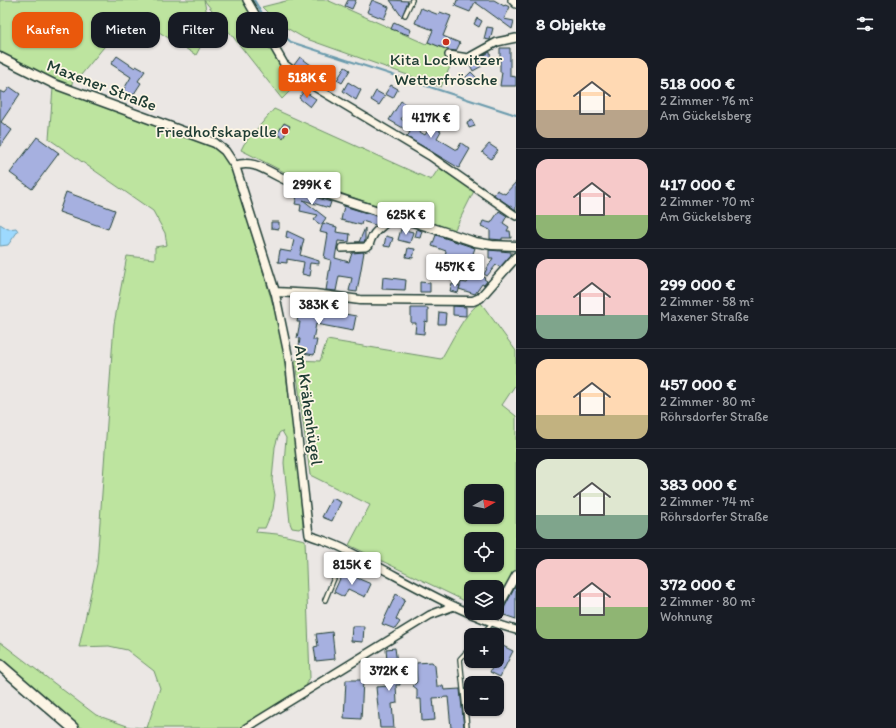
<!DOCTYPE html>
<html lang="de">
<meta charset="utf-8">
<style>
:root{--surface:#171b24;--page:#242831;--text:#f1f3f6;--muted:#9ea1a6;--line:#363941;--accent:#ea580c}
body{margin:0;font-family:Itim,sans-serif;background:var(--page);color:var(--text);height:100vh;display:flex;flex-direction:column;font-size:15px;white-space:nowrap}
*{box-sizing:border-box;margin:0}
p{font-size:13px;color:var(--muted)}
.icon{flex:none;width:22px;height:22px;fill:none;stroke:currentColor;stroke-width:2;stroke-linecap:round;stroke-linejoin:round}
.map{position:relative;flex:1;overflow:hidden}
.details{display:flex;flex-direction:column;background:var(--surface);width:380px}
.details>*{flex:none}
.top-card{position:absolute;left:12px;top:12px;width:380px;height:36px;display:flex;gap:8px}
.needle{width:26px;rotate:81deg}
.tools{position:absolute;left:464px;top:484px;display:grid;gap:8px}
.tools a{display:grid;place-items:center;width:40px;height:40px;border-radius:8px;background:var(--surface);box-shadow:0 1px 3px #0004;font-size:20px}
.price{position:absolute;translate:-50% -34px;padding:0 9px;border-radius:4px;background:#fff;color:#222;font-size:13px;line-height:26px;filter:drop-shadow(0 1px 2px #0008)}
.price::after{content:'';position:absolute;left:50%;top:24px;width:12px;height:9px;margin-left:-6px;background:inherit;clip-path:polygon(0 0,100% 0,50% 100%)}
.price.selected{background:var(--accent);color:#fff}
ul{padding:0;list-style:none}
li{display:flex;align-items:center;gap:12px;height:100px;padding:0 20px}
li+li{border-top:1px solid var(--line)}
li span{display:grid;place-items:center;flex:none;width:112px;height:80px;border-radius:12px;color:#555}
li>.icon{margin-inline-start:auto}
span .icon{width:48px;height:48px;fill:#fffc;stroke-width:1}
li b{font-size:17px}
h2{display:flex;justify-content:space-between;align-items:center;height:48px;padding:0 20px;font-size:17px}
.tag{padding:0 14px;border-radius:12px;background:var(--surface);box-shadow:0 1px 3px #0004;font-size:14px;line-height:36px}
.tag.selected{background:var(--accent);color:#fff}
main{display:flex;flex:1;min-height:0}
.map>svg:first-child{display:block}
.green{fill:#bde49f;stroke:#6e906a;fill-rule:evenodd}
.water{fill:#9dd9fe;stroke:#6b9bad}
.lines{fill:none;stroke-linecap:round;stroke-linejoin:round}
.stream{stroke:#6b9bad;stroke-width:2}
.building{fill:#a6b0e0;stroke:#1f3d34}
.service-casing{stroke:#1f3d34;stroke-width:6}
.minor-casing{stroke:#1f3d34;stroke-width:10}
.tertiary-casing{stroke:#1f3d34;stroke-width:11}
.secondary-casing{stroke:#1f3d34;stroke-width:13}
.service{stroke:#fcf5e5;stroke-width:3.5}
.minor{stroke:#fcf5e5;stroke-width:7}
.tertiary{stroke:#fcf5e5;stroke-width:8}
.secondary{stroke:#fcf5e5;stroke-width:10}
.poi-dot{fill:#c8321e;stroke:#fcf5e5;stroke-width:1.5}
.labels{text-anchor:middle;dominant-baseline:central;stroke-width:3.5;stroke-linejoin:round;paint-order:stroke}
.poi-label{font-size:17px;fill:#1f3d34;stroke:#fcf5e5}
.street-label{font-size:17px;fill:#1f3d34;stroke:#fcf5e5}
</style>
<main>
<div class="map">
<svg width="516" height="728" viewBox="0 0 516 728">
<rect width="100%" height="100%" fill="#ebe7e4"/>
<filter id="ink" filterUnits="userSpaceOnUse"><feTurbulence type="fractalNoise" baseFrequency=".025" numOctaves="2"/><feDisplacementMap in="SourceGraphic" scale="8" xChannelSelector="R" yChannelSelector="G"/><feConvolveMatrix kernelMatrix="1 2 1 2 8 2 1 2 1" color-interpolation-filters="sRGB"/></filter>
<g filter="url(#ink)">
<path class="green" d="M0,0h243l39,66 18,15 -18,18 -78,-99 6,29 -14,26 -58,-36 -16,6 -41,50 -7,3 -3,8 -16,-4 -55,-29z
M290,0h37l99,44 2,-2 28,11 -15,34 -137,-49 -26,-15 -16,-16z
M53,88l162,59 10,10 6,8 49,163 19,145 4,53 -4,3 -7,-1 -2,-5 -6,-60 2,-25 -4,-7 -3,2 -4,14 -3,33 3,15 -2,14 -8,19h-8l-1,4 21,2 28,6 5,138 -3,2v6l-21,12 -45,30h-161l-80,-70v-16l96,73 34,12 17,1 13,-40 -6,-17 -27,-21 -18,-4 -30,1 18,-83 17,-240 13,-68 28,3v-12l12,-2 -2,-12 -12,-22 -104,-72z
M274,109l157,71 8,-12 35,23 -20,40 -38,-15 -2,2 -17,-5 -105,-37 -51,-26 3,-6z
M481,303l35,48v33l-14,21 14,11v156l-19,34v-19h-26v17l-122,-59 21,-40 -60,-30 -15,-115 25,1 7,-21 114,19c9,-14 25,-50 40,-56zM471,491h26v26h-26zM471,539h26v26h-26z"/>
<path class="water" d="M0,224l8,5 8,-1 2,3 -10,14 -8,1z"/>
<g class="lines">
<path class="stream" d="M254,0l14,23 23,19 225,73"/>
</g>
<path class="building" d="M348,0h8l-4,9 -7,-3z
M372,0l17,7 -5,12 -17,-7z
M390,0l18,1 -6,16z
M457,0h37l10,6 1,-1 5,2 -6,12 10,2 -2,8 -37,-27 -5,10 -15,-6z
M421,8l18,7 1,-3 11,4 -8,20 17,7 -4,8 -8,-1 -20,-8 5,-12 -18,-7z
M477,18l5,3 -3,6 -5,-3z
M394,22l17,8 -2,5 -18,-6z
M487,27l6,1 -3,12 -6,-1z
M500,48h10v28l6,1v9h-16l2,-14h-2z
M490,52l1,10 -10,1 1,3 -9,5 -4,-8z
M117,56l18,12 1,-2 9,5 -7,10 3,2 -11,17 -9,-6 10,-17 -20,-13z
M300,57l22,16 2,-2 9,6 -6,9 -19,-12 -1,1 -13,-10z
M345,67l5,3 -8,13 -5,-3z
M471,72l6,6 -6,6 -6,-6z
M348,82l13,8 -5,10 -13,-9z
M391,85l7,4 -5,9 -8,-4z
M10,87l10,7 -19,28 11,8 -12,17v-56l5,2z
M304,91l12,8 -6,8 -11,-9z
M376,91l9,5 -6,9 -8,-5z
M401,101l8,6 -8,12 9,7 15,9 6,-10 10,6 -4,7 20,12 4,-7 9,6 -11,19 -52,-31 3,-5 -21,-12z
M472,120l3,6 -6,2 -2,-5z
M284,123l6,3 -7,12 -6,-4z
M37,137l22,16 -27,36 -22,-16z
M489,144l9,6 -7,9 -9,-7z
M516,182v28l-22,-15 3,-5 8,4z
M66,192l49,18 -7,19 -49,-17z
M298,192l33,10 -2,6 -26,-8 23,18 -5,7 -7,-5 4,-5 -18,-4 1,-6 -6,-1z
M344,206l39,12 -8,7 -13,-4 -1,4 -20,-5z
M499,211l8,5 -4,7 6,4 -2,4h3l1,7h-9v2l-12,-1v-9l-9,-4 2,-5 8,2z
M271,222h8v7l-8,-1z
M323,223l14,4 -1,5 14,2 -1,8 -11,-1 -3,17 14,4 3,-9 12,-1 -7,40 -8,-1 3,-13 -13,-2 -3,15 -10,-1 5,-30 -7,-2 4,-24 -8,-2z
M365,228v13l-1,1h-9h4z
M401,229l12,3 -3,11 -12,-3z
M417,229l5,2 -2,7 -5,-1z
M287,231l17,8 -4,16 19,6v3l-9,-1 -1,6 2,1 -1,6 -8,-2 2,-12 -17,-3v4l-9,-1 2,-12 11,2 3,-12 -8,-3z
M436,235l39,13 -4,11 -8,-2 -3,10 -7,-2v3l-10,-2 3,-15 -14,-5z
M386,236l7,2 -3,9 -6,-1z
M408,248l7,1 -2,9 -7,-1z
M489,250l22,2v3l-11,12 -4,-2 -9,11 -3,-2 9,-16h-4z
M473,272l12,6 -1,1 3,2 -3,4 -2,-1 -7,10 -16,-5 2,-7 6,1z
M383,277l23,3 -1,10 -23,-1z
M420,282l10,1v9h-10z
M452,284l8,2 -2,7 -8,-2z
M300,306l56,10 -3,15 -37,-7 -3,16h4l-3,15 -16,-3 2,-13 -3,-1 3,-16h-3z
M453,306l13,1v9l-13,-1z
M411,308h17v14l-3,-1 -1,13 -9,-1 1,-10h-5z
M439,312l7,1 -1,11h-7z
M332,498l9,4 -9,19 -10,-4z
M343,572l28,12 -6,13 -17,-8 -4,8 -10,-5z
M516,585v34l-15,-5z
M396,594l9,5 -9,20 4,3 -5,7 -13,-5z
M352,626h12l-1,16 -12,-1z
M332,632l3,27 -19,2 -2,-14 4,-1 -2,-12z
M503,646l10,5 -13,26 -10,-5z
M395,648l5,37h-4l1,18 -5,1 2,24h-14l-4,-41 13,-1 -3,-37z
M432,662l3,4 2,20h6l1,4 16,-1 4,39h-13l-3,-31 -15,1 2,22 -13,1 -1,-22h-4v-10l-4,-3 4,-4 -1,-19z
M346,680h17l-2,39 -17,-1z"/>
<g class="lines">
<defs>
<path id="service" d="M405,15l7,-15
M325,600l12,-29 5,-4 7,3 6,-16
M482,635l10,-12
M467,728l-7,-69 11,-12"/>
<path id="minor" d="M247,0l37,64 29,22 117,70 86,60
M512,0l4,4
M449,55l19,3 29,-16 19,-4
M342,248l23,-1 4,-2c5,-19 17,-16 21,-30
M275,292l14,67 20,176c13,5 27,9 39,16 55,27 108,62 168,79
M497,610l19,-35
M246,728l184,-113 24,-9"/>
<path id="tertiary" d="M0,57l54,27 161,59 10,8 10,15 40,126 40,2 45,6 113,1 7,-3 36,-41
M235,166c20,-8 36,9 54,15 61,23 125,40 186,61l17,3 24,1"/>
<path id="secondary" d="M0,665l73,63"/>
</defs>
<use href="#service" class="service-casing"/>
<use href="#minor" class="minor-casing"/>
<use href="#tertiary" class="tertiary-casing"/>
<use href="#secondary" class="secondary-casing"/>
<use href="#service" class="service"/>
<use href="#minor" class="minor"/>
<use href="#tertiary" class="tertiary"/>
<use href="#secondary" class="secondary"/>
</g>
</g>
<g class="poi-dot">
<circle cx="446" cy="42" r="4"/>
<circle cx="285" cy="131" r="4"/>
</g>
<g class="labels">
<g class="poi-label">
<text x="446" y="59">Kita Lockwitzer<tspan x="446" dy="20">Wetterfrösche</tspan></text>
<text x="277" y="131" text-anchor="end">Friedhofskapelle</text>
</g>
<g class="street-label">
<text transform="translate(102 85) rotate(21)">Maxener Straße</text>
<text transform="translate(309 405) rotate(82)">Am Krähenhügel</text>
</g>
</g>
</svg>
<div class="tools">
<a><svg class="needle" viewBox="-14 -14 28 28"><path d="M0-13l5 13h-10z" fill="#e53935"/><path d="M0 13l5-13h-10z" fill="#9ea1a6"/></svg></a>
<a><svg class="icon" aria-label="locate" viewBox="0 0 24 24"><circle cx="12" cy="12" r="6"/><path d="M12 2v4M12 18v4M2 12h4M18 12h4"/></svg></a>
<a><svg class="icon" aria-label="layers" viewBox="0 0 24 24"><path d="M12 4l9 5-9 5-9-5zM3 14l9 5 9-5"/></svg></a>
<a>+</a>
<a>−</a>
</div>
<b class="price selected" style="left:307px;top:99px">518K €</b>
<b class="price" style="left:431px;top:139px">417K €</b>
<b class="price" style="left:312px;top:206px">299K €</b>
<b class="price" style="left:406px;top:236px">625K €</b>
<b class="price" style="left:455px;top:288px">457K €</b>
<b class="price" style="left:319px;top:326px">383K €</b>
<b class="price" style="left:352px;top:586px">815K €</b>
<b class="price" style="left:389px;top:692px">372K €</b>
<div class="top-card">
<a class="tag selected">Kaufen</a>
<a class="tag">Mieten</a>
<a class="tag">Filter</a>
<a class="tag">Neu</a>
</div>
</div>
<section class="details">
<h2>8 Objekte<svg class="icon" aria-label="filters" viewBox="0 0 24 24"><path d="M4 7h16M4 17h16"/><circle cx="9" cy="7" r="2"/><circle cx="15" cy="17" r="2"/></svg></h2>
<ul>
<li><span style="background:linear-gradient(#ffd9b3 65%,#b9a48a 0)"><svg class="icon" aria-label="home" viewBox="0 0 24 24"><path d="M3 11l9-7 9 7M6 9v11h12V9"/></svg></span><div><b>518 000 €</b><p>2 Zimmer · 76 m²</p><p>Am Gückelsberg</p></div></li>
<li><span style="background:linear-gradient(#f6c9c9 70%,#8fb573 0)"><svg class="icon" aria-label="home" viewBox="0 0 24 24"><path d="M3 11l9-7 9 7M6 9v11h12V9"/></svg></span><div><b>417 000 €</b><p>2 Zimmer · 70 m²</p><p>Am Gückelsberg</p></div></li>
<li><span style="background:linear-gradient(#f6c9c9 70%,#7fa58c 0)"><svg class="icon" aria-label="home" viewBox="0 0 24 24"><path d="M3 11l9-7 9 7M6 9v11h12V9"/></svg></span><div><b>299 000 €</b><p>2 Zimmer · 58 m²</p><p>Maxener Straße</p></div></li>
<li><span style="background:linear-gradient(#ffd9b3 70%,#c2b280 0)"><svg class="icon" aria-label="home" viewBox="0 0 24 24"><path d="M3 11l9-7 9 7M6 9v11h12V9"/></svg></span><div><b>457 000 €</b><p>2 Zimmer · 80 m²</p><p>Röhrsdorfer Straße</p></div></li>
<li><span style="background:linear-gradient(#dfe7d0 70%,#7fa58c 0)"><svg class="icon" aria-label="home" viewBox="0 0 24 24"><path d="M3 11l9-7 9 7M6 9v11h12V9"/></svg></span><div><b>383 000 €</b><p>2 Zimmer · 74 m²</p><p>Röhrsdorfer Straße</p></div></li>
<li><span style="background:linear-gradient(#f6c9c9 60%,#8fb573 0)"><svg class="icon" aria-label="home" viewBox="0 0 24 24"><path d="M3 11l9-7 9 7M6 9v11h12V9"/></svg></span><div><b>372 000 €</b><p>2 Zimmer · 80 m²</p><p>Wohnung</p></div></li>
</ul>
</section>
</main>
